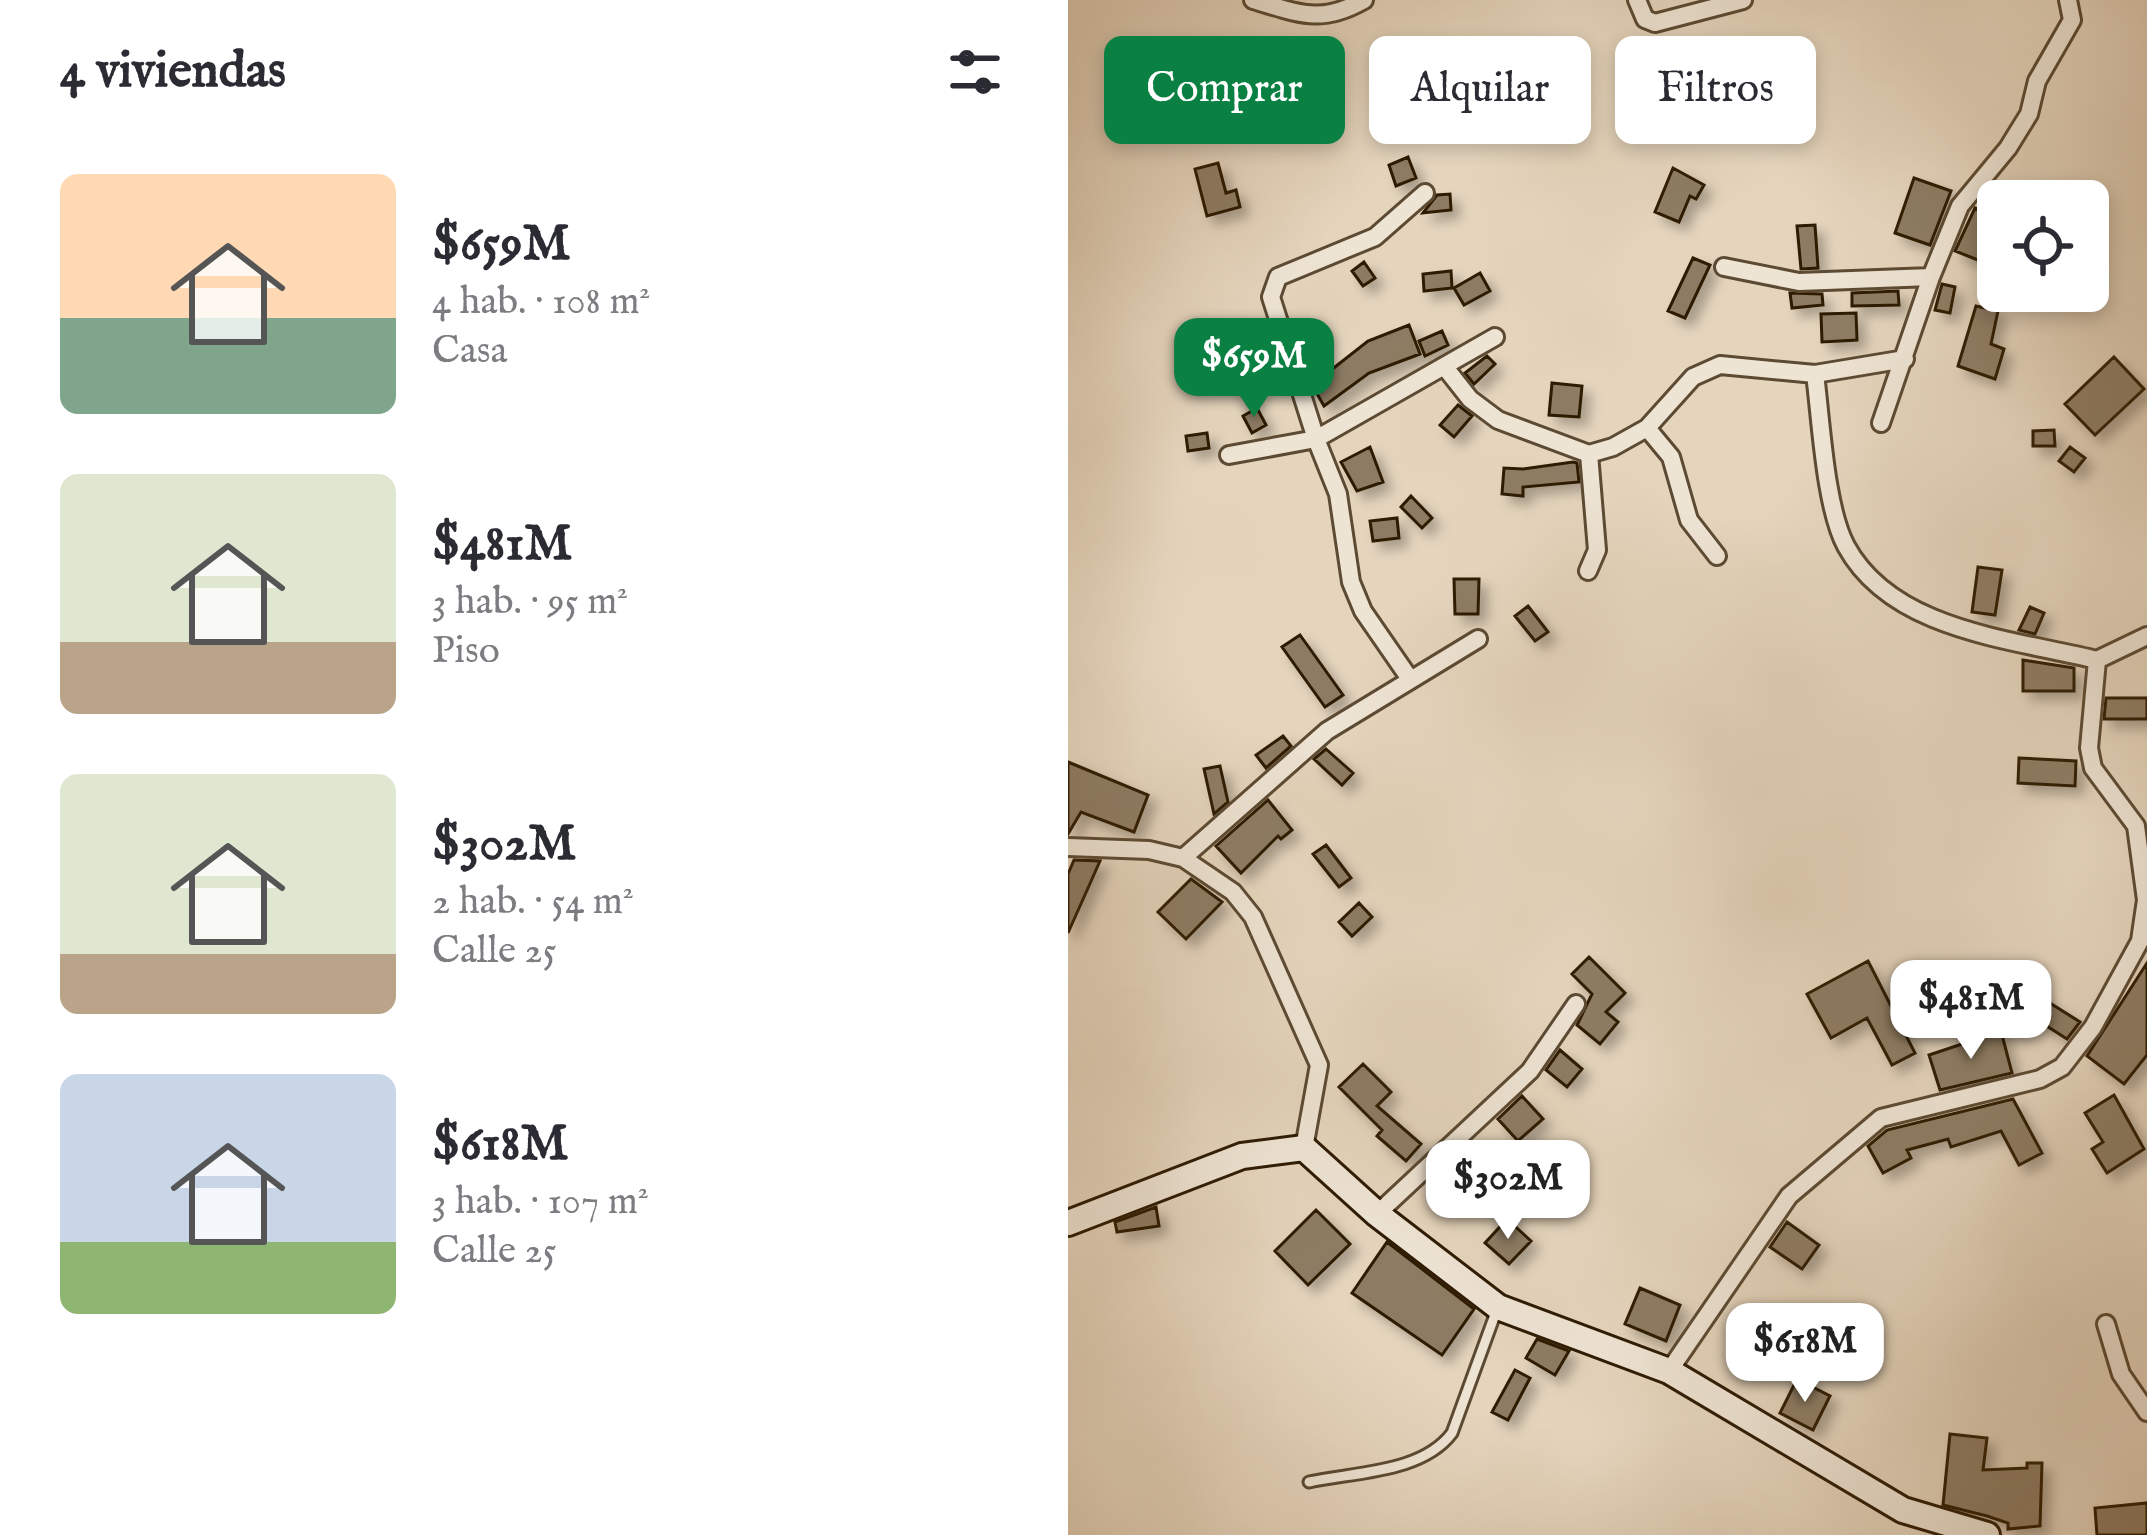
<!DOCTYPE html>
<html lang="es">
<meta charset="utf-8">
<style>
:root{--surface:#fff;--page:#f2f2f3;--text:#2b2b33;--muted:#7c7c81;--accent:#0b8043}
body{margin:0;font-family:"IM FELL English",serif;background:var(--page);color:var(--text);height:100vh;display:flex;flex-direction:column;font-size:45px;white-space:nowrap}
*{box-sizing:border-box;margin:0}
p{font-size:39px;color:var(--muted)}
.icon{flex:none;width:66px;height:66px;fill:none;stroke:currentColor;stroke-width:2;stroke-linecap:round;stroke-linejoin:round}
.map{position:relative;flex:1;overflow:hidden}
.drawer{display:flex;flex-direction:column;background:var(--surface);width:1068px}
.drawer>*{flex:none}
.guide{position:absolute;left:36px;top:36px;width:861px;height:108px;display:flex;gap:24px}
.buttons{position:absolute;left:909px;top:180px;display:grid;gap:24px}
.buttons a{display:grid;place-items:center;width:132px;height:132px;border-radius:18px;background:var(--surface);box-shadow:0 6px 18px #0003;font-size:60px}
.price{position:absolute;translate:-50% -102px;padding:0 27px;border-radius:24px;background:#fff;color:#222;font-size:39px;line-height:78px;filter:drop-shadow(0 3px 6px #0008)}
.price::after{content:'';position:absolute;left:50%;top:72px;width:36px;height:27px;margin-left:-18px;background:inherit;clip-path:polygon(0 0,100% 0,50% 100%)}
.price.on{background:var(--accent);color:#fff}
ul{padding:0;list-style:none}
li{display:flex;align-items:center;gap:36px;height:300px;padding:0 60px}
li span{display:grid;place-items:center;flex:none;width:336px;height:240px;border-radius:18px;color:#555}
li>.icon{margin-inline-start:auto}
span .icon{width:144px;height:144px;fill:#fffc;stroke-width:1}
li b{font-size:51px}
h2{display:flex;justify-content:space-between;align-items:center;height:144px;padding:0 60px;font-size:51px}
.pill{padding:0 42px;border-radius:18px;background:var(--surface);box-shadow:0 6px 18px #0003;font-size:42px;line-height:108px}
.pill.on{background:var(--accent);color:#fff}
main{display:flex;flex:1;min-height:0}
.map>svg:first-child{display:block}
.building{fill:#8d7c64;stroke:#2e1b03;stroke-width:3;filter:url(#shadow)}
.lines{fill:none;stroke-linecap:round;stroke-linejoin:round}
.lane-casing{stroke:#5c4a32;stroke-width:15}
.street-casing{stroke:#5c4a32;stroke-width:22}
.secondary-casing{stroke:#2e1b03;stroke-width:30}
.lane{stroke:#eee4d4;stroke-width:9}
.street{stroke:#eee4d4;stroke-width:16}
.secondary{stroke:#eee4d4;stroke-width:24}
</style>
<main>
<section class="drawer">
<h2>4 viviendas<svg class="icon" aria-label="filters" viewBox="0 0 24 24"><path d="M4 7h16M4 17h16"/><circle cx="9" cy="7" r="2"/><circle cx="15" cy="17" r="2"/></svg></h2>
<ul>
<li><span style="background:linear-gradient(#ffd9b3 60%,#7fa58c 0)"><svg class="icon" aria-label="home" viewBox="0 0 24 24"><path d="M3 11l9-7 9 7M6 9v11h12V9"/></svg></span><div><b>$659M</b><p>4 hab. · 108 m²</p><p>Casa</p></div></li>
<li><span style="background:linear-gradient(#dfe7d0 70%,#b9a48a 0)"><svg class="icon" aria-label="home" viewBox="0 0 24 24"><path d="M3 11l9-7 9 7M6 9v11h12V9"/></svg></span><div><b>$481M</b><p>3 hab. · 95 m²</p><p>Piso</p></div></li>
<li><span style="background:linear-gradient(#dfe7d0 75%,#b9a48a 0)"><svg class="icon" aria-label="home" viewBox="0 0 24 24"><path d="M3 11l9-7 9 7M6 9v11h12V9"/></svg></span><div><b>$302M</b><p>2 hab. · 54 m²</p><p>Calle 25</p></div></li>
<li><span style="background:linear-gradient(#c9d6e8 70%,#8fb573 0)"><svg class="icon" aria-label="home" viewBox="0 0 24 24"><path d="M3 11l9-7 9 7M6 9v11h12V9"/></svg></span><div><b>$618M</b><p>3 hab. · 107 m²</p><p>Calle 25</p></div></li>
</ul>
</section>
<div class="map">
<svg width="1079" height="1535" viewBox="0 0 1079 1535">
<defs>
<filter id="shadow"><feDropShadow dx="8" dy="8" stdDeviation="6" flood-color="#0004"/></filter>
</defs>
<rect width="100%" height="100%" fill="#e5d5bd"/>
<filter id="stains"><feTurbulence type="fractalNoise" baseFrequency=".00167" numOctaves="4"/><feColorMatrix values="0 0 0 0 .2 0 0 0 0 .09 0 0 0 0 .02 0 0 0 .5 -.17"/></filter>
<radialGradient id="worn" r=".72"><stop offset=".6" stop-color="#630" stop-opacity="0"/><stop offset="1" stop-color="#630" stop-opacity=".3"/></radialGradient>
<path class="building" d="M134,42l38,7 -8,43 -38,-7z
M340,157l8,21 -20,8 -7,-21z
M150,163l8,30 10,-3 4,17 -33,9 -12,-47z
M605,168l31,17 -8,14 -6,-3 -11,26 -24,-10z
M846,178l37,13 -21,54 -35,-12z
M382,194l1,16 -28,3 14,-18z
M907,208l23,9 -20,43 -23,-9z
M747,225l3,43 -17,1 -4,-43z
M625,258l17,7 -25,53 -17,-7z
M296,262l11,16 -12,8 -11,-15z
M383,271l1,17 -28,3 -1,-17z
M412,273l10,18 -26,14 -10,-17z
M874,284l13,3 -5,26 -15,-3z
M830,291l1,14 -47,1v-13z
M722,293l32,1 1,11 -31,3z
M908,306l22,5 -7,33 13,5 -9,30 -37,-13z
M788,313l1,27 -35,2 -1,-28z
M341,325l11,29 -51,19 -45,33 -12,-21 56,-44z
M374,331l6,14 -23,11 -6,-15z
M419,356l8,8 -21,20 -9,-11z
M1046,357l30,32 -49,46 -30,-31z
M484,383l30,3 -3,31 -30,-2z
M390,405l14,11 -18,21 -14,-12z
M189,408l9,17 -14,8 -9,-17z
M986,430l1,16h-22v-15z
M139,433l2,15 -21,3 -2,-15z
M302,447l13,35 -26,9 -16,-29z
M1002,447l15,11 -11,14 -15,-11z
M505,462l4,1 2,19 -56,5v9l-21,-2 2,-26 19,1z
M343,496l21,22 -10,10 -21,-21z
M329,518l2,20 -26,3 -3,-20z
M910,567l24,3 -7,45 -23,-3z
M386,579h25l-1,35h-23z
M460,606l20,26 -13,9 -20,-25z
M962,607l14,6 -9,21 -16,-4z
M232,635l43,60 -18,12 -43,-60z
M955,660l51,8v23h-51z
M1038,698h41v21h-43z
M215,736l8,10 -25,22 -10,-13z
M258,749l27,24 -11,12 -28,-26z
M951,758l57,3 -1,25 -57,-3z
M0,762l80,33 -14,37 -53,-20 -13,22z
M152,766l8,36 -14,12 -10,-45z
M200,800l24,30 -11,9 -3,-3 -37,37 -25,-27z
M258,845l25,33 -12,9 -26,-33z
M6,860l26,1 -32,72v-59z
M123,879l31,23 -36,37 -28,-27z
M291,903l13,14 -20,19 -13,-14z
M521,957l36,36 -19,19 12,10 -18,22 -23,-19 15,-31 -20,-20z
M800,961l47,92 -23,12 -25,-47 -36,20 -24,-44z
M1079,963v92l-23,29 -37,-28z
M958,988l54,34 -13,17 -53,-34z
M933,1031l11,42 -72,17 -11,-35z
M492,1050l22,19 -15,18 -21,-17z
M295,1064l28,28 -14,14 44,38 -15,17 -29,-25 5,-6 -43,-43z
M1046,1095l30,54 -37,24 -15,-24 11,-7 -18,-29z
M454,1096l21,23 -25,22 -20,-22z
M945,1099l29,54 -23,12 -18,-34 -50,16 -3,-8 -41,11 4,8 -28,15 -15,-27 19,-16z
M88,1207l3,19 -42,6 -2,-10z
M248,1210l34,34 -42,41 -33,-34z
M439,1219l24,22 -22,23 -24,-21z
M719,1222l32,23 -17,24 -32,-22z
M319,1242l87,67 -32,46 -90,-62z
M572,1288l40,17 -14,36 -41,-17z
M469,1339l32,12 -14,24 -29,-17z
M447,1370l15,8 -22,42 -16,-8z
M729,1379l33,17 -17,34 -33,-17z
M882,1434l37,4 -4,32 44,-2v-5h15l-2,63 -32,3v-6l-21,-7 -44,-11z
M1079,1503v32h-50l-2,-27z"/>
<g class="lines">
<defs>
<path id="lane" d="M241,1482c46,-10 113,-9 143,-49l44,-121"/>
<path id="street" d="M185,0c45,13 67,25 111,0
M569,0l8,19 10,4 88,-23
M656,267l75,15 132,-5
M376,366l26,33 28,21 91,34 24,-7 34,-19 46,-51 27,-12 95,9 90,-15
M747,374c6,46 10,133 31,172 46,85 166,93 251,114
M813,423l50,-146 29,-71 48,-58 21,-34 8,-33 35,-61 -4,-20
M579,428l24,29 18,63 28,36
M161,455l87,-16 179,-102
M520,571l9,-21 -8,-96
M342,679l-47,-68 -12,-29 -13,-88 -22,-55 -45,-142 7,-20 97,-40 50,-44
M0,847l81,3 34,8 50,34 20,25 66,148 -15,83
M115,858l144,-127 151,-92
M309,1214l153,-143 46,-67
M1038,1324l15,50 26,38
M601,1371l120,-175 92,-78 159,-39 22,-12 31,-40 47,-86 6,-41 -10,-74 -43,-58 -4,-20 8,-88 50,-24"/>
<path id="secondary" d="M0,1223l174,-67 62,-8 73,66 121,93 171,64 234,139 84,25"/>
</defs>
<use href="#lane" class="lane-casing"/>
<use href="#street" class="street-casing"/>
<use href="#secondary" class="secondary-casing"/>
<use href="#lane" class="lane"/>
<use href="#street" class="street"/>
<use href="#secondary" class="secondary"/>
</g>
<rect width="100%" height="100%" filter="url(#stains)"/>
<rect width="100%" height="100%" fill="url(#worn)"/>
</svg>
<div class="buttons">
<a><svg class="icon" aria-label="locate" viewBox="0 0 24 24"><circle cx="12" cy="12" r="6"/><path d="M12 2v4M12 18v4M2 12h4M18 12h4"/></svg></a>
</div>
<b class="price on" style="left:186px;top:420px">$659M</b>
<b class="price" style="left:903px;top:1062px">$481M</b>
<b class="price" style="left:440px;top:1242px">$302M</b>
<b class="price" style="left:737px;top:1405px">$618M</b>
<div class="guide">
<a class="pill on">Comprar</a>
<a class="pill">Alquilar</a>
<a class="pill">Filtros</a>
</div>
</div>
</main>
